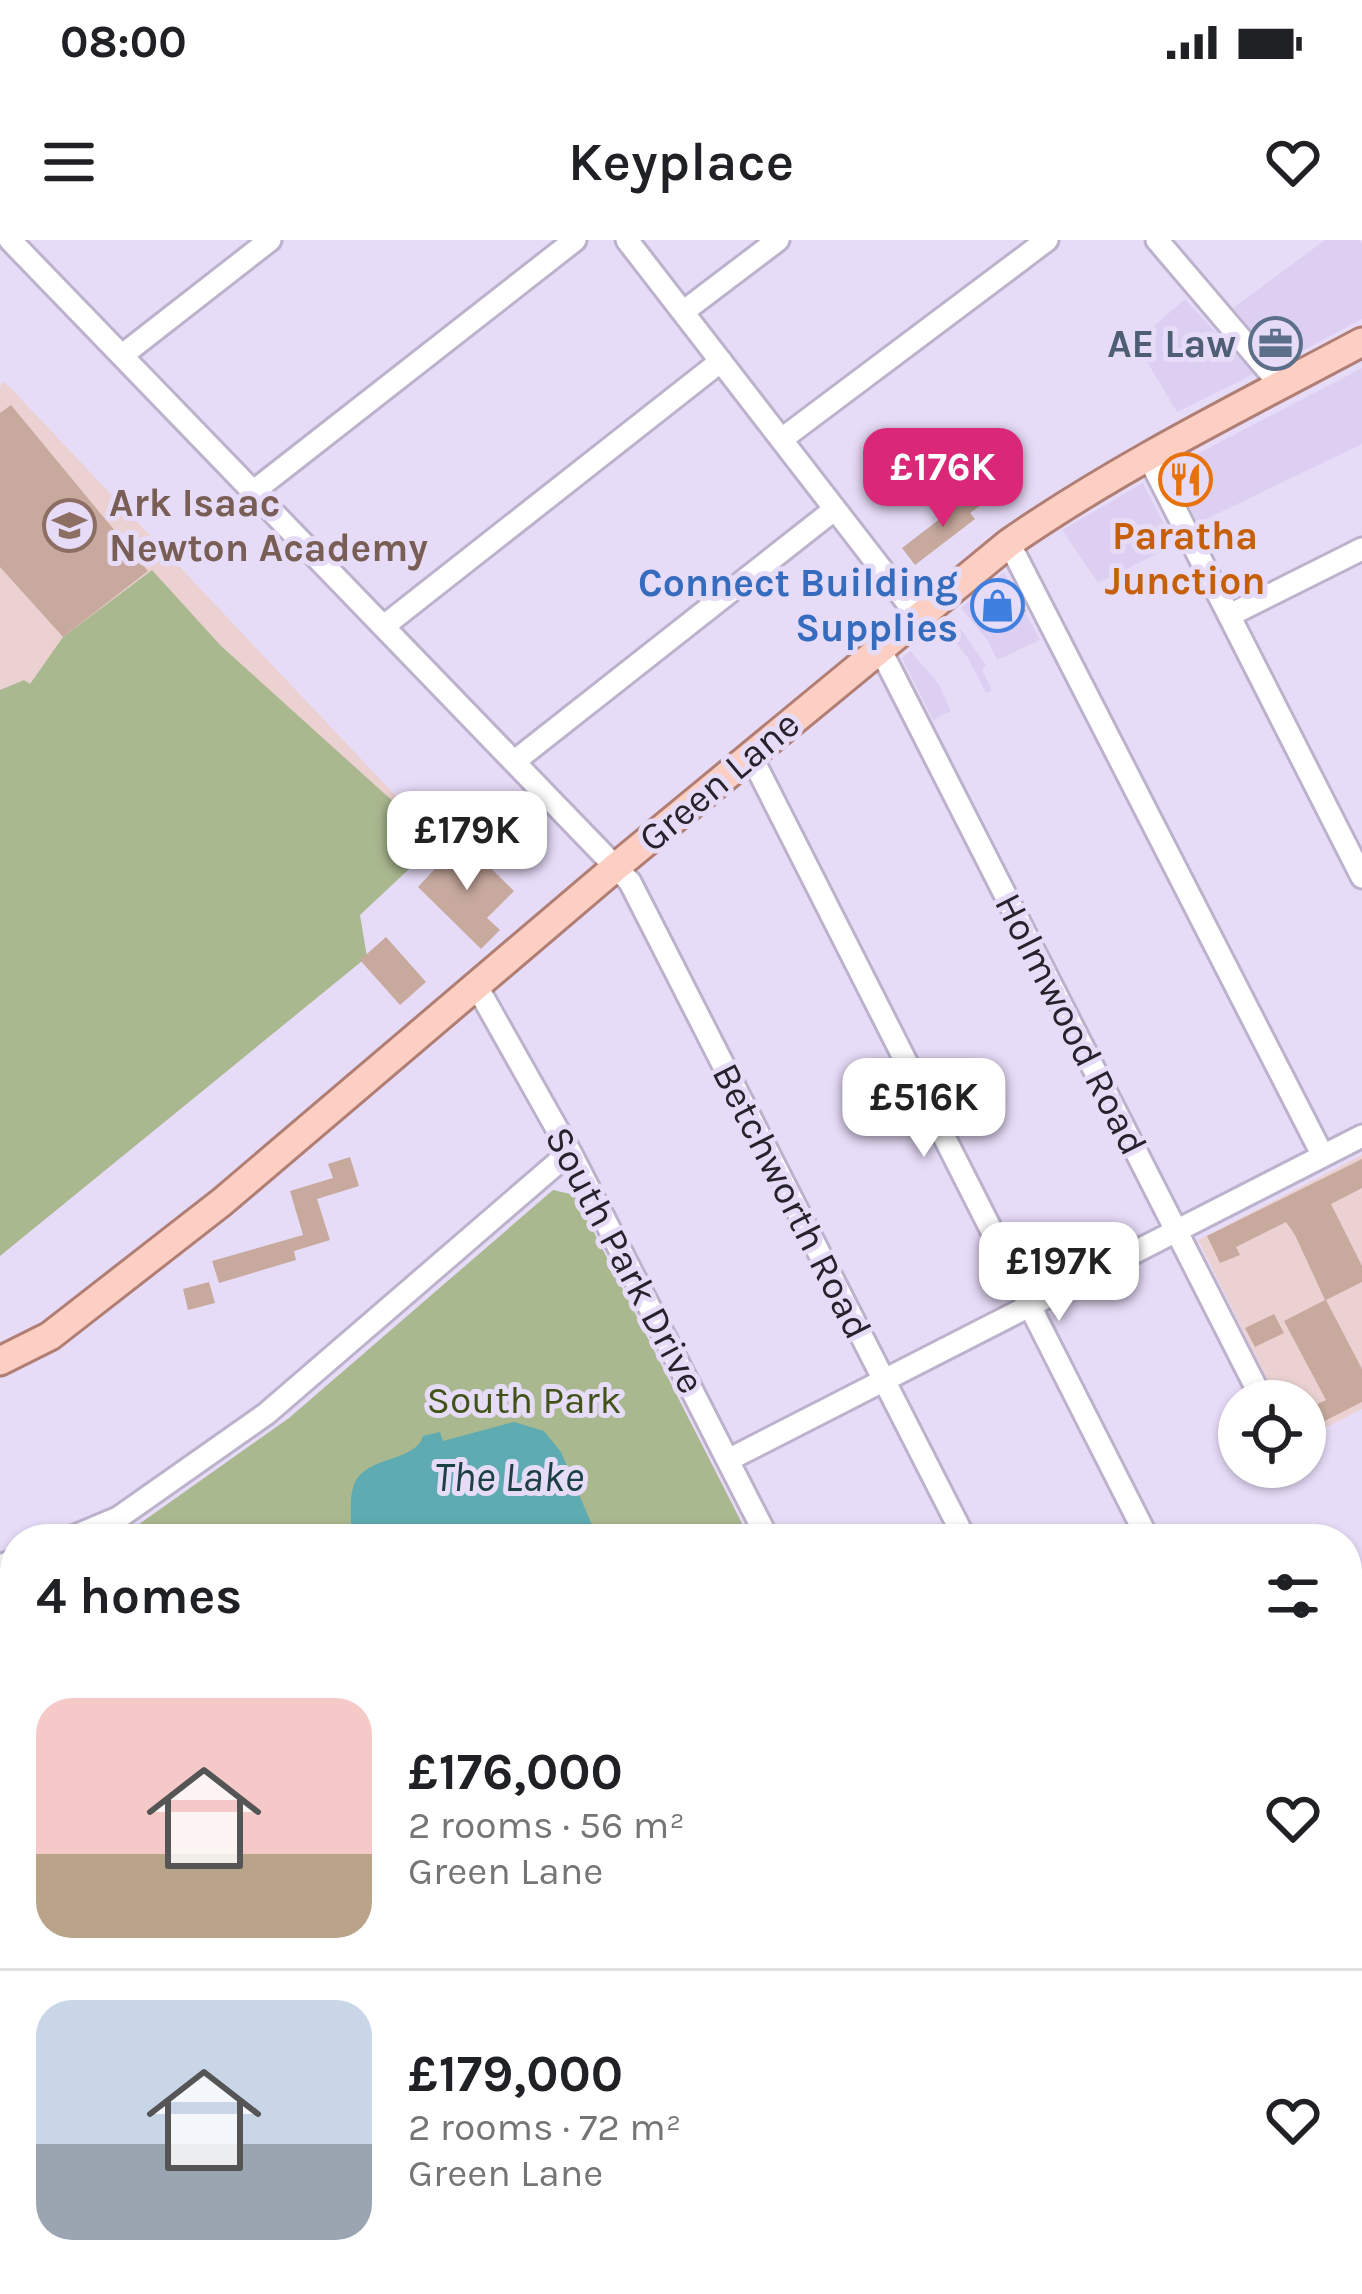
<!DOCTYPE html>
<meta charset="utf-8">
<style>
:root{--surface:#fff;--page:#f6f6f6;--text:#202124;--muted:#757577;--line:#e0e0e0;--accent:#db2777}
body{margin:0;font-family:Karla,sans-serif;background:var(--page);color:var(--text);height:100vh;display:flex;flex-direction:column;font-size:45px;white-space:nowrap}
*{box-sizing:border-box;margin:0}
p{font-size:39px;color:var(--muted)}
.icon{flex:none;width:66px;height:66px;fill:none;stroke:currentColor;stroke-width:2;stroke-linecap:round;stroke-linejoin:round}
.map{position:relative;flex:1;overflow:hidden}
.sheet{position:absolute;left:0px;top:1284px;width:1362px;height:771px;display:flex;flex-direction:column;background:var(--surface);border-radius:48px 48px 0 0;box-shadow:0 3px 9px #0004}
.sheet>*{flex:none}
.controls{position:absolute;left:1218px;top:1140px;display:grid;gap:24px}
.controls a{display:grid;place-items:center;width:108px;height:108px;border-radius:50%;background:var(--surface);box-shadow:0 3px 9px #0004;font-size:60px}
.price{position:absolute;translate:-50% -102px;padding:0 27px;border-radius:24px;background:#fff;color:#222;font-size:39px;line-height:78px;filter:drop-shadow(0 3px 6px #0008)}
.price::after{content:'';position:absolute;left:50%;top:72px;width:36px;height:27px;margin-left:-18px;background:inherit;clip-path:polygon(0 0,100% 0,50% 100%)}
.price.current{background:var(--accent);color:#fff}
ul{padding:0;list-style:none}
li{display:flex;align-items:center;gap:36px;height:300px;padding:0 36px}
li+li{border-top:3px solid var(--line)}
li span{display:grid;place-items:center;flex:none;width:336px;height:240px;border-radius:36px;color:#555}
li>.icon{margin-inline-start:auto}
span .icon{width:144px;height:144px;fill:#fffc;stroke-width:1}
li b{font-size:51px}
h2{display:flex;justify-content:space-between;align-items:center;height:144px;padding:0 36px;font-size:51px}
.status{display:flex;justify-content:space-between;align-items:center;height:84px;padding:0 60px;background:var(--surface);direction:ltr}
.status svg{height:33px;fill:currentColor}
header{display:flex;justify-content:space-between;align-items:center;height:156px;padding:0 36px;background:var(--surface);font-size:54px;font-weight:600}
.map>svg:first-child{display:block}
.built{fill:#ddcff2}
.education{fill:#ebd1d1}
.green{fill:#aab890}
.water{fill:#5eabb1}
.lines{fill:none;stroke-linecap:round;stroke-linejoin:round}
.river{stroke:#5eabb1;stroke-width:30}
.building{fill:#c7a99d}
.minor-casing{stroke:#bcb2cc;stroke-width:27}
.major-casing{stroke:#b17e74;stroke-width:33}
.minor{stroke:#fff;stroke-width:21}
.major{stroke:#fdcfc2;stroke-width:27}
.labels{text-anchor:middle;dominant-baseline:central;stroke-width:10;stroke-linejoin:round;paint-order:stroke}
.service-label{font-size:39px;font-weight:bold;fill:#4e5e75;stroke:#e7dcf8;text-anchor:end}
.education-label{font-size:39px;font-weight:bold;fill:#785e54;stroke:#e7dcf8;text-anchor:start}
.food-label{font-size:39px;font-weight:bold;fill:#c56008;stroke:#e7dcf8}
.shop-label{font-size:39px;font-weight:bold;fill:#366cbe;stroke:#e7dcf8;text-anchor:end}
.street-label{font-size:39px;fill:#27232d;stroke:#e7dcf8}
.park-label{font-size:39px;fill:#425319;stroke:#e7dcf8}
.water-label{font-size:42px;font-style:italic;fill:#1c4144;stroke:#e7dcf8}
</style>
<div class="status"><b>08:00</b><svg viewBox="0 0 49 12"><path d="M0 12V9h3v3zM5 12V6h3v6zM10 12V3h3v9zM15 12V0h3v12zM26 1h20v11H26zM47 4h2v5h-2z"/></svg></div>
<header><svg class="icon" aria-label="menu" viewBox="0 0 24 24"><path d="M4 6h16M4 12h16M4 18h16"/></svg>Keyplace<svg class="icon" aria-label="heart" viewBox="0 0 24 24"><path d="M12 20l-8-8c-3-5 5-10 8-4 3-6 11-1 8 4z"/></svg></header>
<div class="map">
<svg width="1362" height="2054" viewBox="0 0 1362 2054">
<rect width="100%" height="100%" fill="#e7dcf8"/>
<path class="built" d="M1325,0h34l3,3v76l-83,44 -46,-55z
M1185,59l69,75 -77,38 -42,-70z
M1362,128v76l-164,79 -28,-55z
M1143,243l32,62 -77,38 -36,-53z
M1004,332l36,68 -43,20 -9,-19 -27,-33z
M951,375l35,50 -4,4 10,22 -6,2 -18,-35 -27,-34z
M910,411l28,32 13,28 -18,9 -31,-62z"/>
<path class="education" d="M5,142l425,450 -106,99 -300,-251 -24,10v-304z
M1362,915v254l-57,29v-37h-27l-80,-161z"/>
<path class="green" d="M152,330l69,76 217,196 -78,73 7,42 -367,299v-566l24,-10 6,4 33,-47z
M553,950l22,5 175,344h-632l171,-121z
M15,1338v283l-15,-40v-238z
M174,2040h731l-45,14h-681z"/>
<path class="water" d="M514,1182l30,9 17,21 37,87 -72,-3 -14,-6 -22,9h-141c5,-18 -2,-39 6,-57 13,-26 62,-21 68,-46l17,-4 3,9z"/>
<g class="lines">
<path class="river" d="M982,2040l5,14"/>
</g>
<path class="building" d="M11,165l137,166 -85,66 -63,-70v-154z
M975,252l9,11 -14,10 5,6 -60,46 -13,-17z
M1010,340l16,31 -28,21 -20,-25z
M462,600l52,51 -27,27 13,12 -19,19 -63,-62z
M386,697l40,45 -26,23 -40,-45z
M350,917l9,29 -42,13 13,41 -36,11 2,9 -77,23 -7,-22 91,-26 -13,-44 43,-13 -5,-14z
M1362,919v29l-31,16 31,62v16l-36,18 36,69v33l-57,29v-21l21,-10 -42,-79 41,-21 -30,-65 -9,-13 -50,25 4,8 -20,8 -13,-27z
M209,1042l6,21 -27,7 -5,-21z
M1274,1074l10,19 -29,14 -10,-19z"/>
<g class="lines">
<defs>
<path id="minor" d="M10,0l620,642 335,657
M627,0l290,375
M1157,0l115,135 6,12
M683,72l95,-72
M126,117l3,-7 141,-110
M782,199l265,-199
M1148,216l214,421
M254,251l321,-251
M1009,303l314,613
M1230,375l132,-66
M384,386l337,-265
M879,407l384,754
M751,516l397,783
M515,521l320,-252
M476,745l94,167 198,387
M728,1220l634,-324
M68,1299l50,-21 148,-104 304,-262
M0,1326l15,-6
M0,1618l15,39
M0,1905l15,-7
M1347,2013l15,-4
M160,2040l5,14
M908,2054l45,-14
M1159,2054l64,-14"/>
<path id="major" d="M0,1121l50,-25 172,-134 395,-336 392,-323c111,-77 233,-137 353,-201"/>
</defs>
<use href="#minor" class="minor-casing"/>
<use href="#major" class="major-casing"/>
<use href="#minor" class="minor"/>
<use href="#major" class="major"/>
</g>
<defs>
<symbol id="office-ring" viewBox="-11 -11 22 22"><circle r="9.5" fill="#e7dcf8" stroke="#5c6f8a" stroke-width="1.5"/><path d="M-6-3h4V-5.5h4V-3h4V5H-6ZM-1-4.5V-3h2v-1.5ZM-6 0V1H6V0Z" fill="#5c6f8a"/></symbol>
<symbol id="restaurant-ring" viewBox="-11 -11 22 22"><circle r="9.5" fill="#e7dcf8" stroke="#e8710a" stroke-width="1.5"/><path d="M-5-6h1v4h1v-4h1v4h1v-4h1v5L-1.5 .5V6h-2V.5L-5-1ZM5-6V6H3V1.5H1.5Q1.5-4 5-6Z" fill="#e8710a"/></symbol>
<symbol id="school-ring" viewBox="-11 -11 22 22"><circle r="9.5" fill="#e7dcf8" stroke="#8d6e63" stroke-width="1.5"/><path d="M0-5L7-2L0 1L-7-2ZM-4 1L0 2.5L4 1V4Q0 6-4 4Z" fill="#8d6e63"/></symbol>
<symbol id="shop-ring" viewBox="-11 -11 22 22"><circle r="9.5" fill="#e7dcf8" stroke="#3f7fe0" stroke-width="1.5"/><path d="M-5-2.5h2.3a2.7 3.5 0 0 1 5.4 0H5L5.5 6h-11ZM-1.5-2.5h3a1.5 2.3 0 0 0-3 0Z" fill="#3f7fe0"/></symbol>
</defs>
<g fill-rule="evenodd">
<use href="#office-ring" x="1246" y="74" width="59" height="59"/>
<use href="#restaurant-ring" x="1156" y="210" width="59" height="59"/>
<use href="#school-ring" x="40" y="256" width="59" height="59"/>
<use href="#shop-ring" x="968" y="336" width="59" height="59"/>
</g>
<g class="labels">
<g class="service-label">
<text x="1236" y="104">AE Law</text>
</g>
<g class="education-label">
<text x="109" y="263">Ark Isaac<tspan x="109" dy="45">Newton Academy</tspan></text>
</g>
<g class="food-label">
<text x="1185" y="296">Paratha<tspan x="1185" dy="45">Junction</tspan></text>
</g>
<g class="shop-label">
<text x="958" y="343">Connect Building<tspan x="958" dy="45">Supplies</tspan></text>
</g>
<g class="street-label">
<text transform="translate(719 541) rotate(-40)">Green Lane</text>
<text transform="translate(1071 784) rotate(63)">Holmwood Road</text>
<text transform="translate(792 961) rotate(63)">Betchworth Road</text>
<text transform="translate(625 1020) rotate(62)">South Park Drive</text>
</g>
<g class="park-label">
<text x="524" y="1160">South Park</text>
</g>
<g class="water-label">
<text x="509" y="1237">The Lake</text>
</g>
</g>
</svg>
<div class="controls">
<a><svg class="icon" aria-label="locate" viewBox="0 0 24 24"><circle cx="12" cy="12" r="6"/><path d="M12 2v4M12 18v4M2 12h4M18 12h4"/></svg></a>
</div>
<b class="price current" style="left:943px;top:290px">£176K</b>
<b class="price" style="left:467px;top:653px">£179K</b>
<b class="price" style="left:924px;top:920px">£516K</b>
<b class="price" style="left:1059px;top:1084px">£197K</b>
<section class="sheet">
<h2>4 homes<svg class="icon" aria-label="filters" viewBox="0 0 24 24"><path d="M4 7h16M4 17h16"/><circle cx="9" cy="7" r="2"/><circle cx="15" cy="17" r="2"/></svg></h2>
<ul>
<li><span style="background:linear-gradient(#f6c9c9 65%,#b9a48a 0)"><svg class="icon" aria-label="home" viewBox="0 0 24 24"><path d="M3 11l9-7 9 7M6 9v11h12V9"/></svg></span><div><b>£176,000</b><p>2 rooms · 56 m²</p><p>Green Lane</p></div><svg class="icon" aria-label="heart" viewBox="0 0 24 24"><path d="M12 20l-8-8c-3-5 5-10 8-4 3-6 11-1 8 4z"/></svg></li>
<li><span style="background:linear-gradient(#c9d6e8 60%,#9aa5b1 0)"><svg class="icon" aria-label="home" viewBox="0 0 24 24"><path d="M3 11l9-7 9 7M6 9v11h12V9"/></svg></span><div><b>£179,000</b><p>2 rooms · 72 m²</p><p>Green Lane</p></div><svg class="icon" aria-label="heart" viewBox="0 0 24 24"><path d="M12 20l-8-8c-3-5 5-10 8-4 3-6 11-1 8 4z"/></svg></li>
</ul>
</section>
</div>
